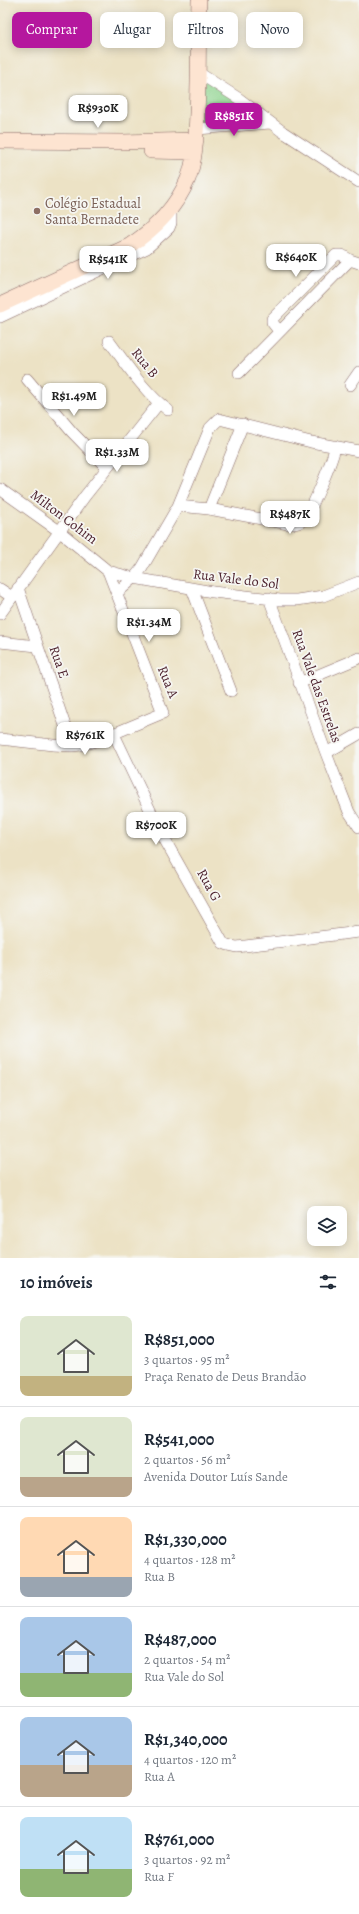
<!DOCTYPE html>
<html lang="pt">
<meta charset="utf-8">
<style>
:root{--surface:#fff;--page:#f2f2f3;--text:#1f2937;--muted:#747a83;--line:#e0e1e3;--accent:#b5179e}
body{margin:0;font-family:Alegreya,serif;background:var(--page);color:var(--text);height:100vh;display:flex;flex-direction:column;font-size:15px;white-space:nowrap}
*{box-sizing:border-box;margin:0}
p{font-size:13px;color:var(--muted)}
.icon{flex:none;width:22px;height:22px;fill:none;stroke:currentColor;stroke-width:2;stroke-linecap:round;stroke-linejoin:round}
.map{position:relative;height:1258px;overflow:hidden}
.sheet{display:flex;flex-direction:column;background:var(--surface);flex:1}
.sheet>*{flex:none}
.hud{position:absolute;left:12px;top:12px;width:335px;height:36px;display:flex;gap:8px}
.controls{position:absolute;left:307px;top:1206px;display:grid;gap:8px}
.controls a{display:grid;place-items:center;width:40px;height:40px;border-radius:8px;background:var(--surface);box-shadow:0 2px 10px #0003;font-size:20px}
.price{position:absolute;translate:-50% -34px;padding:0 9px;border-radius:8px;background:#fff;color:#222;font-size:13px;line-height:26px;filter:drop-shadow(0 1px 2px #0008)}
.price::after{content:'';position:absolute;left:50%;top:24px;width:12px;height:9px;margin-left:-6px;background:inherit;clip-path:polygon(0 0,100% 0,50% 100%)}
.price.on{background:var(--accent);color:#fff}
ul{padding:0;list-style:none}
li{display:flex;align-items:center;gap:12px;height:100px;padding:0 20px}
li+li{border-top:1px solid var(--line)}
li span{display:grid;place-items:center;flex:none;width:112px;height:80px;border-radius:8px;color:#555}
li>.icon{margin-inline-start:auto}
span .icon{width:48px;height:48px;fill:#fffc;stroke-width:1}
li b{font-size:17px}
h2{display:flex;justify-content:space-between;align-items:center;height:48px;padding:0 20px;font-size:17px}
.chip{padding:0 14px;border-radius:8px;background:var(--surface);box-shadow:0 2px 10px #0003;font-size:14px;line-height:36px}
.chip.on{background:var(--accent);color:#fff}
.map>svg:first-child{display:block}
.green{fill:#8dd48e;stroke:#6c7a5c}
.lines{fill:none;stroke-linecap:round;stroke-linejoin:round}
.street-casing{stroke:#836361;stroke-width:12}
.secondary-casing{stroke:#836361;stroke-width:16}
.street{stroke:#fff;stroke-width:11}
.secondary{stroke:#fde4d1;stroke-width:15}
.education-dot{fill:#8d6e63;stroke:#f6f6f2;stroke-width:1.5}
.labels{text-anchor:middle;dominant-baseline:central;stroke-width:3.5;stroke-linejoin:round;paint-order:stroke}
.education-label{font-size:14px;fill:#785e54;stroke:#f6f6f2;text-anchor:start}
.street-label{font-size:14px;fill:#4a1f2b;stroke:#f6f6f2}
</style>
<div class="map">
<svg width="359" height="1258" viewBox="0 0 359 1258">
<rect width="100%" height="100%" fill="#f6f6f2"/>
<filter id="ink" filterUnits="userSpaceOnUse"><feTurbulence type="fractalNoise" baseFrequency=".025" numOctaves="2"/><feDisplacementMap in="SourceGraphic" scale="8" xChannelSelector="R" yChannelSelector="G"/><feConvolveMatrix kernelMatrix="1 2 1 2 8 2 1 2 1" color-interpolation-filters="sRGB"/></filter>
<filter id="wash" filterUnits="userSpaceOnUse"><feTurbulence type="fractalNoise" baseFrequency=".012" numOctaves="4" result="noise"/><feDisplacementMap in="SourceGraphic" scale="16" xChannelSelector="R" yChannelSelector="G"/><feGaussianBlur stdDeviation="0.9" result="paint"/><feColorMatrix in="noise" values="0 0 0 0 0 0 0 0 0 0 0 0 0 0 0 0 0 1.4 0 .05"/><feComposite in="paint" operator="in"/></filter>
<g filter="url(#wash)">
<rect width="100%" height="100%" fill="#ece2c5"/>
<path class="green" d="M200,75l70,48 -71,6z"/>
</g>
<g filter="url(#ink)">
<g class="lines">
<defs>
<path id="street" d="M199,73l39,25 45,34 76,50
M197,129l73,-6
M0,317l147,-69 22,-20 2,-5v-15
M279,331l-7,-9v-3l64,-64h6l8,5
M109,341c18,24 35,51 59,69
M239,373l111,-113 9,3
M27,379l45,53 35,36
M350,385l9,-13
M0,489l59,42 49,40 26,7 79,14 67,8h17l26,-4 36,-14
M178,506l31,3 79,15c5,0 11,0 15,-4 7,-5 32,-65 32,-74
M209,509l34,-85
M18,588l54,158
M0,589l12,8
M192,589l39,102
M117,593l17,-15 8,-10 36,-62 32,-78 9,-9 92,23 48,9
M269,598l57,155 23,59 10,15
M0,614l85,-118 74,-93
M0,642l37,4
M299,683l60,-25
M114,734l47,99 62,110 5,2 9,2 122,-15
M0,739l53,6 19,1 9,-1 15,-4 67,-28 -55,-142
M326,753l33,-19"/>
<path id="secondary" d="M0,141l123,1 73,-2
M151,151l43,1
M0,305l129,-59c26,-17 47,-38 59,-67 8,-21 8,-45 9,-66 2,-38 1,-75 2,-113"/>
</defs>
<use href="#street" class="street-casing"/>
<use href="#secondary" class="secondary-casing"/>
<use href="#street" class="street"/>
<use href="#secondary" class="secondary"/>
</g>
</g>
<circle class="education-dot" cx="37" cy="211" r="4"/>
<g class="labels">
<g class="education-label">
<text x="45" y="203">Colégio Estadual<tspan x="45" dy="16">Santa Bernadete</tspan></text>
</g>
<g class="street-label">
<text transform="translate(145 363) rotate(51)">Rua B</text>
<text transform="translate(64 517) rotate(37)">Milton Cohim</text>
<text transform="translate(236 579) rotate(7)">Rua Vale do Sol</text>
<text transform="translate(59 662) rotate(71)">Rua E</text>
<text transform="translate(168 682) rotate(68)">Rua A</text>
<text transform="translate(317 686) rotate(70)">Rua Vale das Estrelas</text>
<text transform="translate(209 885) rotate(61)">Rua G</text>
</g>
</g>
</svg>
<div class="controls">
<a><svg class="icon" aria-label="layers" viewBox="0 0 24 24"><path d="M12 4l9 5-9 5-9-5zM3 14l9 5 9-5"/></svg></a>
</div>
<b class="price" style="left:98px;top:129px">R$930K</b>
<b class="price on" style="left:234px;top:137px">R$851K</b>
<b class="price" style="left:296px;top:278px">R$640K</b>
<b class="price" style="left:108px;top:280px">R$541K</b>
<b class="price" style="left:74px;top:417px">R$1.49M</b>
<b class="price" style="left:117px;top:473px">R$1.33M</b>
<b class="price" style="left:290px;top:535px">R$487K</b>
<b class="price" style="left:149px;top:643px">R$1.34M</b>
<b class="price" style="left:85px;top:756px">R$761K</b>
<b class="price" style="left:156px;top:846px">R$700K</b>
<div class="hud">
<a class="chip on">Comprar</a>
<a class="chip">Alugar</a>
<a class="chip">Filtros</a>
<a class="chip">Novo</a>
</div>
</div>
<section class="sheet">
<h2>10 imóveis<svg class="icon" aria-label="filters" viewBox="0 0 24 24"><path d="M4 7h16M4 17h16"/><circle cx="9" cy="7" r="2"/><circle cx="15" cy="17" r="2"/></svg></h2>
<ul>
<li><span style="background:linear-gradient(#dfe7d0 75%,#c2b280 0)"><svg class="icon" aria-label="home" viewBox="0 0 24 24"><path d="M3 11l9-7 9 7M6 9v11h12V9"/></svg></span><div><b>R$851,000</b><p>3 quartos · 95 m²</p><p>Praça Renato de Deus Brandão</p></div></li>
<li><span style="background:linear-gradient(#dfe7d0 75%,#b9a48a 0)"><svg class="icon" aria-label="home" viewBox="0 0 24 24"><path d="M3 11l9-7 9 7M6 9v11h12V9"/></svg></span><div><b>R$541,000</b><p>2 quartos · 56 m²</p><p>Avenida Doutor Luís Sande</p></div></li>
<li><span style="background:linear-gradient(#ffd9b3 75%,#9aa5b1 0)"><svg class="icon" aria-label="home" viewBox="0 0 24 24"><path d="M3 11l9-7 9 7M6 9v11h12V9"/></svg></span><div><b>R$1,330,000</b><p>4 quartos · 128 m²</p><p>Rua B</p></div></li>
<li><span style="background:linear-gradient(#a9c7e8 70%,#8fb573 0)"><svg class="icon" aria-label="home" viewBox="0 0 24 24"><path d="M3 11l9-7 9 7M6 9v11h12V9"/></svg></span><div><b>R$487,000</b><p>2 quartos · 54 m²</p><p>Rua Vale do Sol</p></div></li>
<li><span style="background:linear-gradient(#a9c7e8 60%,#b9a48a 0)"><svg class="icon" aria-label="home" viewBox="0 0 24 24"><path d="M3 11l9-7 9 7M6 9v11h12V9"/></svg></span><div><b>R$1,340,000</b><p>4 quartos · 120 m²</p><p>Rua A</p></div></li>
<li><span style="background:linear-gradient(#bfe0f5 65%,#8fb573 0)"><svg class="icon" aria-label="home" viewBox="0 0 24 24"><path d="M3 11l9-7 9 7M6 9v11h12V9"/></svg></span><div><b>R$761,000</b><p>3 quartos · 92 m²</p><p>Rua F</p></div></li>
</ul>
</section>
